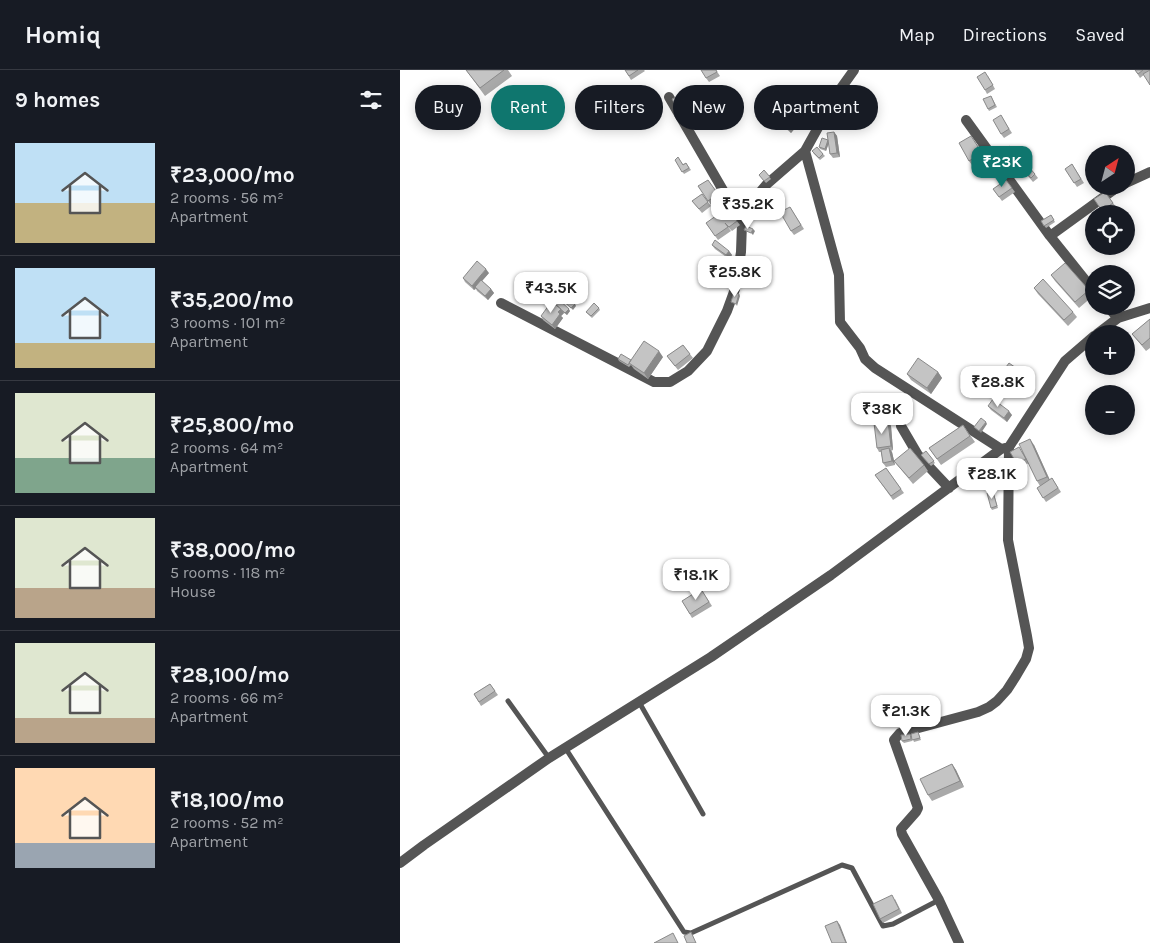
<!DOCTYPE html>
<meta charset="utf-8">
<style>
:root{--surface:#171b24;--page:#242831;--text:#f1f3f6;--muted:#9ea1a6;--line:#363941;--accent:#0f766e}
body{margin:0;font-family:Karla,sans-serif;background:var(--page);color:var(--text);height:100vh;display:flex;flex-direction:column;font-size:19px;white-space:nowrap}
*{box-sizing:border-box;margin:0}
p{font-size:16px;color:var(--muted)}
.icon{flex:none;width:28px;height:28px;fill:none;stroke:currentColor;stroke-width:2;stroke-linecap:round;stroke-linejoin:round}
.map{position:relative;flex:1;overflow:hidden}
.details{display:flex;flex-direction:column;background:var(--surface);width:400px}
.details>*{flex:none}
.hud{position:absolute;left:15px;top:15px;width:475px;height:45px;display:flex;gap:10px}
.needle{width:32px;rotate:36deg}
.buttons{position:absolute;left:685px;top:75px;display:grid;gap:10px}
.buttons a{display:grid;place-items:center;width:50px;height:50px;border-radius:50%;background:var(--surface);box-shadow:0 2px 12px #0003;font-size:25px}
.price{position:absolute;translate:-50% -42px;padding:0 11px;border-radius:10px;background:#fff;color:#222;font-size:16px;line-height:32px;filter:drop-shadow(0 1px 2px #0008)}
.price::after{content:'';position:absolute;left:50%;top:30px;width:15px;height:11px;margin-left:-8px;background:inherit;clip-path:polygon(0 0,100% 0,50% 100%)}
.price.active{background:var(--accent);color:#fff}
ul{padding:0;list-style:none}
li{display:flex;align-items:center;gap:15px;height:125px;padding:0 15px}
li+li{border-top:1px solid var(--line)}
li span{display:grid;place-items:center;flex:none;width:140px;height:100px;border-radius:0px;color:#555}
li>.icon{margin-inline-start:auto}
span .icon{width:60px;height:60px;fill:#fffc;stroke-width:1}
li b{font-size:21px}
h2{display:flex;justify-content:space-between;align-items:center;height:60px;padding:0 15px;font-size:21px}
.pill{padding:0 18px;border-radius:22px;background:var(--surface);box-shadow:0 2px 12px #0003;font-size:18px;line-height:45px}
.pill.active{background:var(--accent);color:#fff}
header{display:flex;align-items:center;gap:30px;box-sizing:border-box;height:70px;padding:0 25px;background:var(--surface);border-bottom:1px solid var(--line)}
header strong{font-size:24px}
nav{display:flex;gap:28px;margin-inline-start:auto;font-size:18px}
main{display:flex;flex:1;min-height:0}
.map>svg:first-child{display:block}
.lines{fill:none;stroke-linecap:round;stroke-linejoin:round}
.lane{stroke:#555;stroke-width:5}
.street{stroke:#555;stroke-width:10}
.wall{fill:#a9a9a9}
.shaded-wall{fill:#898989}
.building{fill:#c4c4c4;stroke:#898989}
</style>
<header>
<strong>Homiq</strong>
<nav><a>Map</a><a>Directions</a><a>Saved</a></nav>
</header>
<main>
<section class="details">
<h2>9 homes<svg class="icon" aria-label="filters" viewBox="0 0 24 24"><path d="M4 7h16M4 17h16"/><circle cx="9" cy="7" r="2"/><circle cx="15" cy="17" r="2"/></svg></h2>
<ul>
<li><span style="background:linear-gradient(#bfe0f5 60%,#c2b280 0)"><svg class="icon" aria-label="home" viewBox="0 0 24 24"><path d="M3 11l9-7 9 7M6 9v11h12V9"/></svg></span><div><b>₹23,000/mo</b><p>2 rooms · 56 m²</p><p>Apartment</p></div></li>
<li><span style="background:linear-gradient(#bfe0f5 75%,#c2b280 0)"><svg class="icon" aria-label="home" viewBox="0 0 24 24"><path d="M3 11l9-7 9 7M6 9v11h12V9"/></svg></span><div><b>₹35,200/mo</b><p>3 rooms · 101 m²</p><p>Apartment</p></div></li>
<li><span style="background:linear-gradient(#dfe7d0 65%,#7fa58c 0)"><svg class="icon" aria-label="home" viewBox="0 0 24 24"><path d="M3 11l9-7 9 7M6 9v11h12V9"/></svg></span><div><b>₹25,800/mo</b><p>2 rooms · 64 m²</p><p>Apartment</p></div></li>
<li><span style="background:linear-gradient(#dfe7d0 70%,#b9a48a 0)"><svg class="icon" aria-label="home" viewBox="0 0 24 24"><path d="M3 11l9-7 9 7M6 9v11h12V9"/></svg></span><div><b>₹38,000/mo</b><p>5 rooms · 118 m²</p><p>House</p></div></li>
<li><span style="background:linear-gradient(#dfe7d0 75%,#b9a48a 0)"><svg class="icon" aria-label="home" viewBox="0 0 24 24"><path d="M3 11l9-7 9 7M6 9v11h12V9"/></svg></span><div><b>₹28,100/mo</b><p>2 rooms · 66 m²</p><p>Apartment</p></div></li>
<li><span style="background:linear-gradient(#ffd9b3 75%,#9aa5b1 0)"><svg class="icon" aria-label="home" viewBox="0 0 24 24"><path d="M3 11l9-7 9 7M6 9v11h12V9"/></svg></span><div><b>₹18,100/mo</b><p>2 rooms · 52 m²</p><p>Apartment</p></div></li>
</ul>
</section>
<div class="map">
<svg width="750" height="873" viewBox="0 0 750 873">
<rect width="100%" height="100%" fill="#fff"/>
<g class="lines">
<path class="lane" d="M108,631l41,57
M239,632l64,112
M166,679l118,183 7,1 151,-68 10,3 31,58 10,-2 46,-24"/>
<path class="street" d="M269,27l73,126
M566,50l84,116 44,55
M405,81l34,124 1,47 20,26 5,11 10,9 126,81
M726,113l24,-11
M650,166l69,-50
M101,233l153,79h16l18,-11 19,-20 20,-40 8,-22 6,-37 1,-29 14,-26 11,-13 38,-33 15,-27 9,-19 25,-35
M707,236l11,12
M697,264l21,-16 32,-10
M501,356l17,29 31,33
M0,793l24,-18 125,-87 162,-101 120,-82 170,-126 8,-2 56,-86 29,-25
M559,873l-20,-43 -37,-66 -1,-5 15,-17 2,-4 -24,-68 6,-7 78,-21 11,-5 8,-6 10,-11 9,-14 10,-17 3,-11 -2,-12 -19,-96 1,-93"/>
</g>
<path class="wall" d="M66,0h42l4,6 -27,20z
M225,0h19l1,1 -14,9z
M316,0l4,6 -11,6 -3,-4z
M735,0h15l-10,8z
M588,6l7,13 -8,5 -2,-4z
M284,23l4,7 7,2 5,9 -16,9 -3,-4z
M591,26l6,11 -8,4 -1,-2z
M253,44l5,8 -8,5 -5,-8z
M399,46l3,4 -11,13 -7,-6 -3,-4z
M603,49l9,14 -8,5 -3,-4z
M434,62l3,4 3,21 -7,1 -3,-4 -1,-11 -3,8 -6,-2 -1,-2 9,-7z
M574,70l11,17 -13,8 -3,-4z
M605,80l30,24 3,4 -5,4z
M413,83l10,1 2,2 -5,4z
M275,90l8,4 3,-1 5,7 -7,4z
M672,94l12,19 -7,4 -12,-18z
M364,100l7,9 -5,4 -7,-8z
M308,110l13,18 -10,7 -13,-19z
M606,110l9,12 -13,9 -9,-12z
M705,122l11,15 -10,7h-2l-10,-15z
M302,124l9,12 -9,7 -10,-12z
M359,129l21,5 -8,9 -11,-10z
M390,137l14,22 -10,6 -3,-4z
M327,138l13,17 -8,6 -4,-4 3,4 -13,9 -12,-17z
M651,145l4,7 -9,6 -5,-7z
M312,175l17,6 3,4 -3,4 -14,-10z
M327,196l3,4 -7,10 -12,-7 -3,-4z
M89,203l-7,8 9,8 3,4 -6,7 -11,-9 -1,-2 -2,1 -9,-8 -2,-4z
M651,205l38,15 4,6 -14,12 -24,-27z
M634,218l39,24 4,5 -9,9 -30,-32z
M153,232l17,9 -3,4 -4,-3 1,1 -3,3 2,2 -8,11 -12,-9 -2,-4 12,-8 3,-3z
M199,238l1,2 -8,8 -6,-6z
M750,249v29l-4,3 -14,-17z
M283,275l10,13 -15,12 -11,-14z
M263,287l-15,22 -14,-10 -3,-4 -2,2 -10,-6 -1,-2 13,1z
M538,302l4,6 -11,16 -20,-14 -4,-6z
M600,305l33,8 -9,13 -20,-15z
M588,336l24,9 -5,7 -16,-12z
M488,352l3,4 2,24 -2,1 1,1 3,13 -9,2 -3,-4 -2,-11h-2l-2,-4z
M563,355l12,17 -34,23 -12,-17z
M634,375l16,35 2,-2 9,14 -15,10 -9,-14 3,-2 -3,-5 -8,-18 -10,5 -2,-4 5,-13 5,8z
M526,381l9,12 -4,3 -10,-11z
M494,391l30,4 4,6 -15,13z
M486,398l18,25 -11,7 -18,-25z
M594,424l4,14 -6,2 -1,-2z
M301,519l11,17 -20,12 -10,-17z
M90,614l8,11 -17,11 -7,-12z
M518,662l3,8 -7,2 -2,-5v4l-8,2 -2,-2z
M552,694l4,6 8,17 -32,14 -4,-6z
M495,829l7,14 -19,10 -3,-4z"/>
<path class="shaded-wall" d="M399,46l3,4 -11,13 -3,-4z
M434,62l3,4 3,21 -3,-4z
M428,70l1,2 -3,9 -1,-2z
M377,130l3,4 -8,9 -3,-4z
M353,159l2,2 -2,4 -2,-2z
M329,181l3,4 -3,4 -3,-4z
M327,196l3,4 -7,10 -2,-4z
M86,199l3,4 -15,17 -2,-4z
M91,219l3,4 -6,7 -3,-4z
M339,224l1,2 -3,10 -1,-2z
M175,234l1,2 -3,4 -2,-2z
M161,239l3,4 -3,3 2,2 -8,11 -3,-4 6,-13z
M169,239l1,2 -3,4 -2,-2z
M259,281l4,6 -15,22 -4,-6z
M538,302l4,6 -11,16 -4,-6z
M629,307l4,6 -9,13 -4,-6z
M493,334l1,2 -3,6 -2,-2z
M609,341l3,4 -5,7 -3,-4z
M488,352l3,4 2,24 -2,-4z
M586,352l1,2 -6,9 -2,-2z
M630,369l4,6 17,38 -4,-6z
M489,378l3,4 3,13 -3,-4z
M552,694l4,6 8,17 -4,-6z
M437,851l3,4 7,18h-1z"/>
<path class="building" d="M66,0h38l-24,18z
M225,0h13l-9,6z
M301,0h15l1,2 -11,6z
M735,0h8l-5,4z
M750,0v15l-7,-11z
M585,2l8,13 -8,5 -8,-13z
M284,23l4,7 5,-2 4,9 -16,9 -9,-17z
M591,26l4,9 -7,4 -5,-10z
M391,40l8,6 -11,13 -7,-6z
M253,44l3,6 -8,5 -3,-6z
M601,45l8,14 -8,5 -8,-14z
M434,62l3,21 -7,1 -3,-21z
M571,66l11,17 -13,8 -10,-18z
M422,68l6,2 -3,9 -6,-2z
M610,76l25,28 -4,4 -26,-28z
M417,77l6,7 -4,4 -7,-7z
M278,87l5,8 3,-2 3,5 -7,4 -7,-12z
M694,91v8l-3,-6z
M672,94l9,15 -7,4 -9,-14z
M364,100l6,7 -6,4 -5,-6z
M308,110l10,14 -10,7 -10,-15z
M606,110l6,8 -13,9 -6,-8z
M367,120l10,10 -8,9 -10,-10z
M705,122l8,11 -11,8 -8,-12z
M302,124l6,8 -9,7 -7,-8z
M390,137l11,18 -10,6 -11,-19z
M327,138l10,13 -8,6 -4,-4 3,4 -13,9 -9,-13z
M651,145l3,5 -10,6 -3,-5z
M346,156l7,3 -2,4 -7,-3z
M315,170l14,11 -3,4 -14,-10z
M315,189l12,7 -6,10 -13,-7z
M77,191l9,8 -14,17 -9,-8z
M665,193l24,27 -14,12 -24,-27z
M643,209l30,33 -9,8 -30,-32z
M81,210l10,9 -6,7 -10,-9z
M334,222l5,2 -3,10 -5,-2z
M164,224l11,10 -4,4 -11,-10z
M157,228l12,11 -4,4 -12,-11z
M194,233l5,5 -8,8 -5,-4z
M149,235l4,3 3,-3 5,4 -3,3 2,2 -8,11 -11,-9z
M750,249v19l-8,7 -10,-11z
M244,271l15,10 -15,22 -15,-10z
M283,275l7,9 -15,12 -8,-10z
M221,284l10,6 -3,5 -10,-6z
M518,288l20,14 -11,16 -20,-14z
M609,293l20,14 -9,13 -20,-15z
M484,329l9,5 -4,6 -8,-5z
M593,329l16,12 -5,7 -16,-12z
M581,348l5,4 -7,9 -5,-4z
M488,352l3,24 -14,2 -3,-25z
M563,355l7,11 -33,23 -8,-11z
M630,369l17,38 -10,4 -18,-37z
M619,377l7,12 -9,5 -7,-12z
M489,378l3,13 -9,2 -2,-13z
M510,378l14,17 -15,13 -15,-17z
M526,381l8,10 -5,3 -8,-9z
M486,398l15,21 -10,7 -16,-21z
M652,408l6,10 -15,10 -6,-10z
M593,422l4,14 -6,2 -4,-15z
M301,519l8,13 -19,12 -8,-13z
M90,614l5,7 -16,11 -5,-8z
M518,662l2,6 -8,2 -1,-6z
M510,664l1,5 -9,2 -1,-6z
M552,694l8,17 -32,14 -8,-16z
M492,825l7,14 -19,10 -7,-15z
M437,851l9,22h-14l-7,-17z
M291,862l5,11h-9l-3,-7z
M273,863l5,10h-24z"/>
</svg>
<div class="buttons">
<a><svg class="needle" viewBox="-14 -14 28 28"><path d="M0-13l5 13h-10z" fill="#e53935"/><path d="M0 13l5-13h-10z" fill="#9ea1a6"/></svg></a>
<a><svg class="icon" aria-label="locate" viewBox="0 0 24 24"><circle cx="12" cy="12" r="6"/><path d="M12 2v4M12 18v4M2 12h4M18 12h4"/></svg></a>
<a><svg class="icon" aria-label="layers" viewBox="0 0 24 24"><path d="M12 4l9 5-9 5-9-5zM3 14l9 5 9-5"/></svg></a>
<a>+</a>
<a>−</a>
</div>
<b class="price active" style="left:602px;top:118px">₹23K</b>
<b class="price" style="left:348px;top:160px">₹35.2K</b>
<b class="price" style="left:335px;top:228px">₹25.8K</b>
<b class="price" style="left:151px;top:244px">₹43.5K</b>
<b class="price" style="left:598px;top:338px">₹28.8K</b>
<b class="price" style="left:482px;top:365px">₹38K</b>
<b class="price" style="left:592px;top:430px">₹28.1K</b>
<b class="price" style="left:296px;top:531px">₹18.1K</b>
<b class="price" style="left:506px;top:667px">₹21.3K</b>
<div class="hud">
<a class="pill">Buy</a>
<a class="pill active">Rent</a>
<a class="pill">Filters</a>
<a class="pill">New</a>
<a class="pill">Apartment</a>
</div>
</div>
</main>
